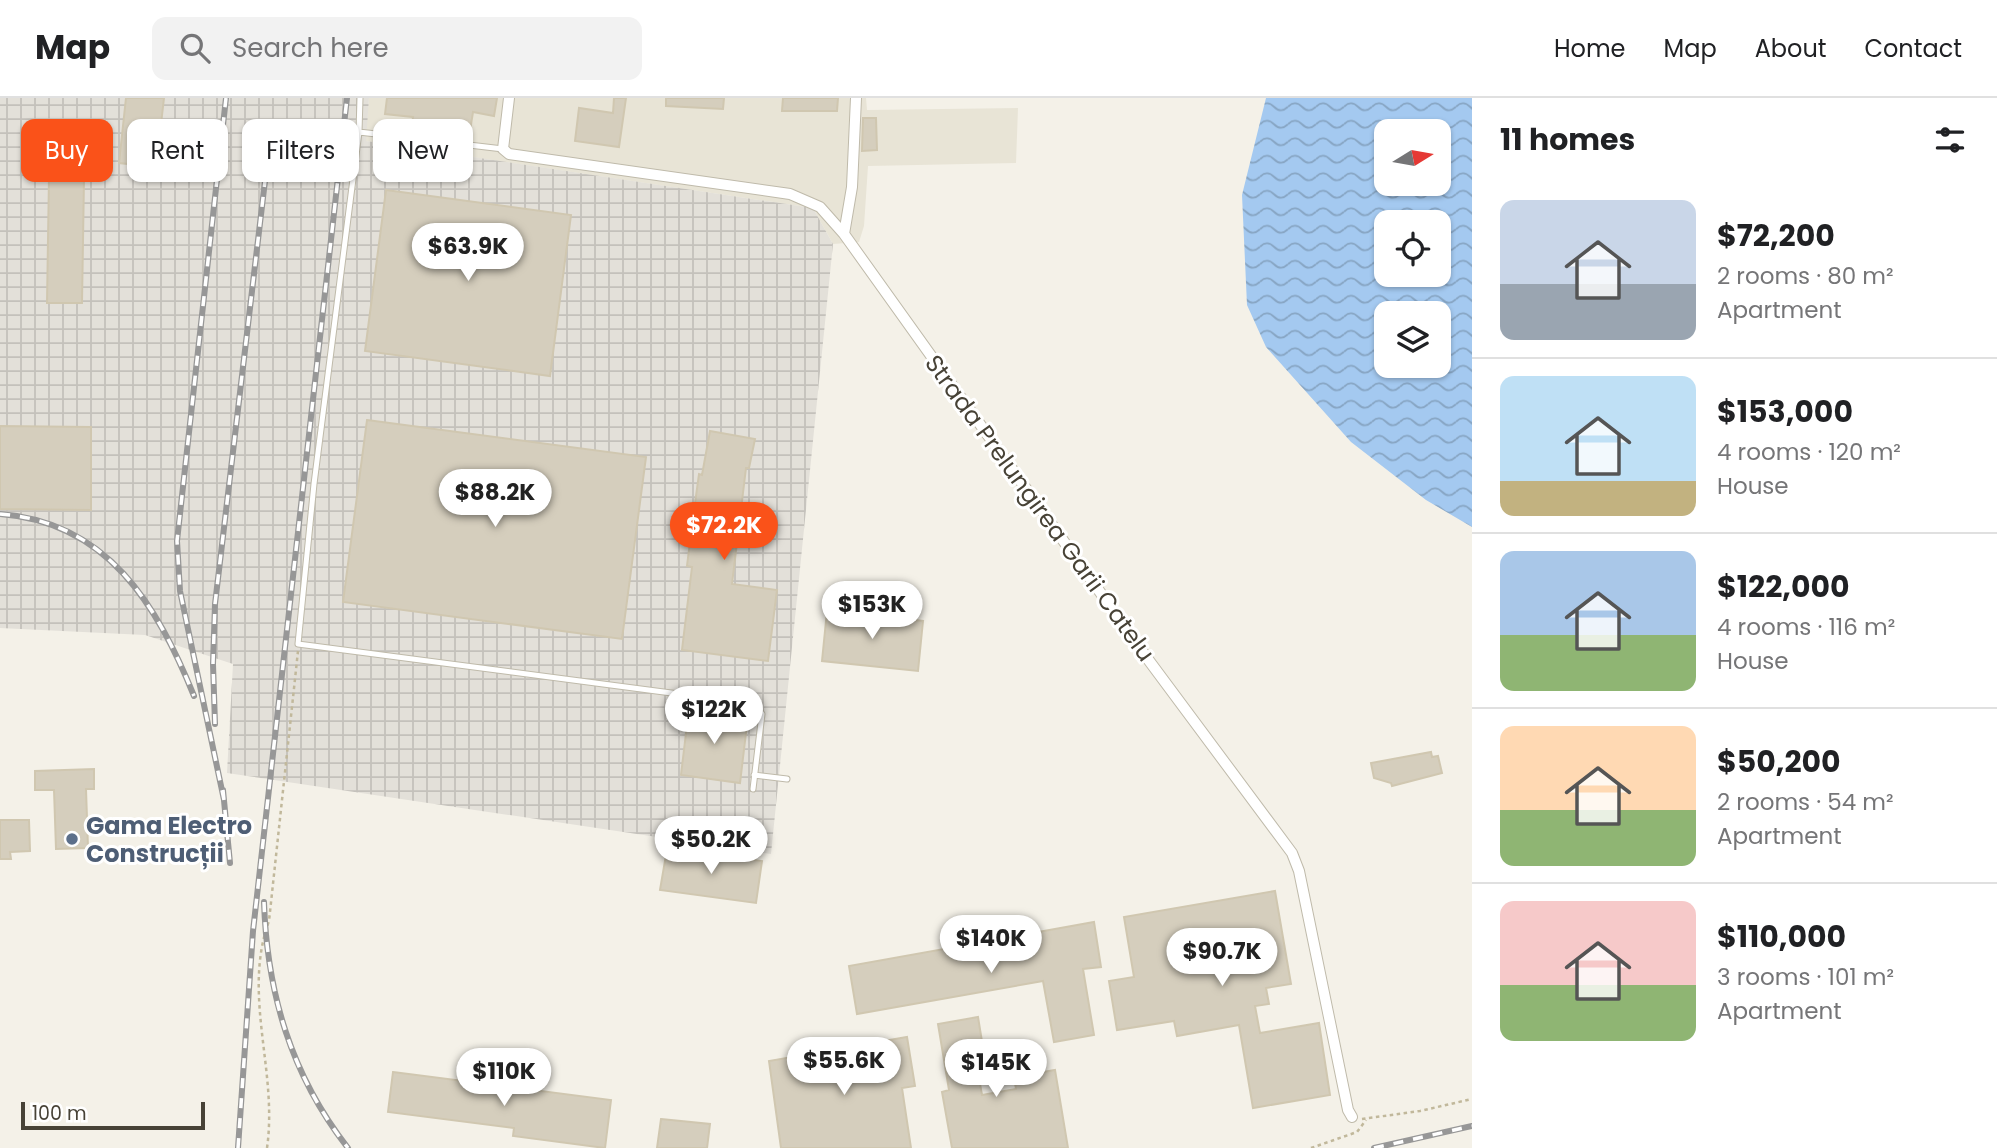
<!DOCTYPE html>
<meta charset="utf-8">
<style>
:root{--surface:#fff;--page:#f2f2f2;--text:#202124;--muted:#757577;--line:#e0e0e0;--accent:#fa5219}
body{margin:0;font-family:Poppins,sans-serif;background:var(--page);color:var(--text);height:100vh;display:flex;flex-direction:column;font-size:26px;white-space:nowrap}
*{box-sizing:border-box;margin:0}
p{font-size:23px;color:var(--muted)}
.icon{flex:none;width:38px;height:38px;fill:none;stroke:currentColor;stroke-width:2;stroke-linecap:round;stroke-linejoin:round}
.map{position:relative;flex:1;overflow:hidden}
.drawer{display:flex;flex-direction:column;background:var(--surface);width:525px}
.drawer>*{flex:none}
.top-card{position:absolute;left:21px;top:21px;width:665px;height:63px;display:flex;gap:14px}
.needle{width:46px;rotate:79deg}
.controls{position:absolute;left:1374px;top:21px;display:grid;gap:14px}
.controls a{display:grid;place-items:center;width:77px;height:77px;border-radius:14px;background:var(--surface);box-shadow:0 2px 5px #0004;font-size:35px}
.scale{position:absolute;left:21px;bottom:18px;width:184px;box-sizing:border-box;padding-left:7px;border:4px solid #474236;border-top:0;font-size:19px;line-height:24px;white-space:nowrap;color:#474236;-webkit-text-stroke:5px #fff;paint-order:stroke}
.price{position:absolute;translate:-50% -60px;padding:0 16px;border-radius:24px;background:#fff;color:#222;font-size:23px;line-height:46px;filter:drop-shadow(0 2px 4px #0008)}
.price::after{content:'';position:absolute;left:50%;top:42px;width:21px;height:16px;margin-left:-10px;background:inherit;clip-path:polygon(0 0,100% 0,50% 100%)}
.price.active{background:var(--accent);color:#fff}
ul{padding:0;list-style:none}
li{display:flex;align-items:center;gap:21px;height:175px;padding:0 28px}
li+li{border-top:2px solid var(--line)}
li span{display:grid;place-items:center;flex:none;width:196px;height:140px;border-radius:14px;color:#555}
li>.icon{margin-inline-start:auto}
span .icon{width:84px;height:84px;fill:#fffc;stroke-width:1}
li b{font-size:30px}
h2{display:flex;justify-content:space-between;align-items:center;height:84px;padding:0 28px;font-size:30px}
.pill{padding:0 24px;border-radius:14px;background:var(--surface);box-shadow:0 2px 5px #0004;font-size:24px;line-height:63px}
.pill.active{background:var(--accent);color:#fff}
header{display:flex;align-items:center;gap:42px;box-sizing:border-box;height:98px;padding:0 35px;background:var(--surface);border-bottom:2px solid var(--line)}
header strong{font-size:33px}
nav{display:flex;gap:38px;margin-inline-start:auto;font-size:24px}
.search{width:490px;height:63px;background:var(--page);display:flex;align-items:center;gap:18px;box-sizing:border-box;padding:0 24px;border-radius:14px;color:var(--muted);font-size:26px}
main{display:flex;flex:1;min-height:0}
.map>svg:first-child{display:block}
.residential{fill:#e8e4d6}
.industrial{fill:url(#industrial-grid)}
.water{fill:url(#water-waves);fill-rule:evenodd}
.building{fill:#d5cebd;stroke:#d0c7b0;stroke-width:2}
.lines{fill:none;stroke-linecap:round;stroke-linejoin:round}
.service-casing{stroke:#bfbaaa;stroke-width:7}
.minor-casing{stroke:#bfbaaa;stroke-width:12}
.path{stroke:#c1b89b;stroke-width:2.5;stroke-dasharray:3.5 3.5;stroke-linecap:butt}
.service{stroke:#fff;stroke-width:5}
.minor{stroke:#fff;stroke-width:10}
.rail-casing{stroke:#979797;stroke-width:6}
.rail{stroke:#fff;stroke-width:3.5;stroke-dasharray:10;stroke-linecap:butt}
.service-dot{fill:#5c6f8a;stroke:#fff;stroke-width:2.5}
.labels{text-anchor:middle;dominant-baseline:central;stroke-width:6;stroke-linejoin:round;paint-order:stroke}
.street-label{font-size:24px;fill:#474236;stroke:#fff}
.service-label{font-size:24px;font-weight:bold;fill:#4e5e75;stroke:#fff;text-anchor:start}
</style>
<header>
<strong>Map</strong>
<div class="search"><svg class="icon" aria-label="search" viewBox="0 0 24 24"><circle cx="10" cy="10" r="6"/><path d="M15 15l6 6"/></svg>Search here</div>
<nav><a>Home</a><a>Map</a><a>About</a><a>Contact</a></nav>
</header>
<main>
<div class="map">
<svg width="1472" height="1050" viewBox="0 0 1472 1050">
<defs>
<pattern id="industrial-grid" width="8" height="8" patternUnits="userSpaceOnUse" patternTransform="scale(1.75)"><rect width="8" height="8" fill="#e3e0d9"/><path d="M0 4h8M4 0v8" fill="none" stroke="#c4c1bb"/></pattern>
<pattern id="water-waves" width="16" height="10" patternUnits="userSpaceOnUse" patternTransform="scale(1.75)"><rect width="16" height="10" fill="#a4c9f0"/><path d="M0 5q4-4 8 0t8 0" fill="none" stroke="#87a5c3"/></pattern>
</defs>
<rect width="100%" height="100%" fill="#f4f1e8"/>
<path class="residential" d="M369,0h497l1,12 151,-2 -2,55 -148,3 -4,60 -5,16 -26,2 -20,-36 -448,-67z"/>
<path class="industrial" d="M0,0h369l-3,43 447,67 20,36 -62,610 -544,-81 6,-109 -88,-29 -145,-7z"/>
<path class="water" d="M1266,0h206v429l-46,-27 -75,-58 -85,-95 -19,-42 -5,-110zM1386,33h52v53h-52zM1386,124h52v53h-52zM1386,215h52v53h-52z"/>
<path class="building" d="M126,0h38l-8,69 -37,-4z
M387,0h110l-3,18 -21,-4 -4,25 -23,-4 2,-11 -19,-2 -2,9 -15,-3 1,-9 -28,-3z
M614,0h12l-7,49 -44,-6 4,-33 34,5z
M666,0h58l-1,11 -57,-3z
M783,0h55l-1,13h-55z
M863,20h13l1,32 -15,1z
M49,79l35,1 -2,125h-35z
M386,92l185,25 -21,161 -185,-25z
M367,322l279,37 -24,182 -279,-37z
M0,328l91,1v83l-91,-1z
M710,333l45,8 -6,29h-3l-14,116 45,6 -9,71 -86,-11 10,-83 -5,-1 6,-48 6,-44 3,1z
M827,513l96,10 -5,50 -96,-10z
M689,610l59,8 -8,67 -59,-8z
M1431,654l1,5 6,-1 4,17 -50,13 -1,-3 -17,-5 -3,-15z
M94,671v20h-8l2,59 -32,1 -2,-59h-19v-19z
M0,722h29l1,31 -20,1 1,7h-11z
M667,751l95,12 -6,42 -96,-13z
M1275,793l16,93 -25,4 3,16 -14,2 5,27 59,-10 11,72 -77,13 -14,-83 -62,11 -3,-15 -57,9 -8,-49 25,-4 -10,-60z
M1094,824l7,45 -18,2 11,66 -40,7 -11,-61 -186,33 -8,-48z
M978,919l8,49 -9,1 5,28 34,-6 -2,-12 41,-7 13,78h-116l-10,-56 7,-2 -11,-66z
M907,939l8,49 -13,2 9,60h-130l-12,-87z
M393,974l218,28 -6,48 -92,-12 1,-8 -126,-16z
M661,1021l49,5 -3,24h-50z"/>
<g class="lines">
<defs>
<path id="service" d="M360,0l-1,34 -45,352 -16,160 457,60 7,10 -9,75
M359,34l144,17
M754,677l33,4"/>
<path id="minor" d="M509,0l-6,51 6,5 281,40 30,13 24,27 306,428 142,191 7,18 49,239 4,7
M844,136l8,-47 4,-89"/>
</defs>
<use href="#service" class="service-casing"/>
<use href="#minor" class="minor-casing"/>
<path class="path" d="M1362,1021l58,-8 52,-12
M267,1050c11,-77 -25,-153 2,-227l29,-270
M1311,1050l46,-16 9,-12"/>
<use href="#service" class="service"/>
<use href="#minor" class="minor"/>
<defs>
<path id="rail" d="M0,416c108,8 157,91 194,182
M215,626l-2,-60 2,-60 52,-440
M223,692l7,73
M224,702l-44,-209 -3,-50 49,-443
M264,804c3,91 27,173 84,246
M238,1050l15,-217 94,-833
M1374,1050l98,-22"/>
</defs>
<use href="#rail" class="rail-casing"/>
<use href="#rail" class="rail"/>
</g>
<circle class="service-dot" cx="72" cy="741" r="7"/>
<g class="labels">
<g class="street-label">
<text transform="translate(1040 410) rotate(54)">Strada Prelungirea Garii Catelu</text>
</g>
<g class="service-label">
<text x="86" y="727">Gama Electro<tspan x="86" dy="28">Construcții</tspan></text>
</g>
</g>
</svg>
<div class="controls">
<a><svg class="needle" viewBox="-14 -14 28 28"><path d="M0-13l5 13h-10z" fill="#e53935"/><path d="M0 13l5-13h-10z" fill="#757577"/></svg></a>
<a><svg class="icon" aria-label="locate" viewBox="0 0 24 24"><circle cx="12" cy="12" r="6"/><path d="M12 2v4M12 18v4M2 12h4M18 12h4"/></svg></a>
<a><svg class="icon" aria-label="layers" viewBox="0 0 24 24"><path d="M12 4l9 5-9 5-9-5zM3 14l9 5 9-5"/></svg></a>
</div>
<div class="scale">100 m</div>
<b class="price" style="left:468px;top:185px">$63.9K</b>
<b class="price" style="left:495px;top:431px">$88.2K</b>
<b class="price active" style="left:724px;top:464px">$72.2K</b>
<b class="price" style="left:872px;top:543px">$153K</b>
<b class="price" style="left:714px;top:648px">$122K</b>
<b class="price" style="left:711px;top:778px">$50.2K</b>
<b class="price" style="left:991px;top:877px">$140K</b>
<b class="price" style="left:1222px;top:890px">$90.7K</b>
<b class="price" style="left:844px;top:999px">$55.6K</b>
<b class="price" style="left:996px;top:1001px">$145K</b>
<b class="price" style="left:504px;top:1010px">$110K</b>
<div class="top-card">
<a class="pill active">Buy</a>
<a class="pill">Rent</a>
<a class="pill">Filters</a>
<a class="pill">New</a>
</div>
</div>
<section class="drawer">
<h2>11 homes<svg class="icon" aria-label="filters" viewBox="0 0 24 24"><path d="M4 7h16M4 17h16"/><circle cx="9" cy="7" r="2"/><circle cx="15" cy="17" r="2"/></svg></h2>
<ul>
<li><span style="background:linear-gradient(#c9d6e8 60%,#9aa5b1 0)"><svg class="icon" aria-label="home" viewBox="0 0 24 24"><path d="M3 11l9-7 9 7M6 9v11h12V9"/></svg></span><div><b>$72,200</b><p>2 rooms · 80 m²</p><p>Apartment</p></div></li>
<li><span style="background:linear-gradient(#bfe0f5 75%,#c2b280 0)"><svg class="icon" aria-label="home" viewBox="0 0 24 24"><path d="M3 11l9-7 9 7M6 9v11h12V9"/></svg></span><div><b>$153,000</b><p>4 rooms · 120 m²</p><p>House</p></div></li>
<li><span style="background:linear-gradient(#a9c7e8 60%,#8fb573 0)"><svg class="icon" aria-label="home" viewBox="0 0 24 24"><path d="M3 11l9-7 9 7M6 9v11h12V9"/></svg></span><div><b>$122,000</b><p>4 rooms · 116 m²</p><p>House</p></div></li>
<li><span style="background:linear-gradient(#ffd9b3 60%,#8fb573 0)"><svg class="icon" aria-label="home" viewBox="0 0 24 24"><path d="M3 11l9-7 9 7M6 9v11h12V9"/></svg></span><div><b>$50,200</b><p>2 rooms · 54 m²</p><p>Apartment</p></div></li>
<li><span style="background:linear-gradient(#f6c9c9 60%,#8fb573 0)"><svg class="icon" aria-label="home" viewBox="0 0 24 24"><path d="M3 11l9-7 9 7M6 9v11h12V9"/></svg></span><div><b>$110,000</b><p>3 rooms · 101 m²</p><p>Apartment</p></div></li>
</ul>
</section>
</main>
